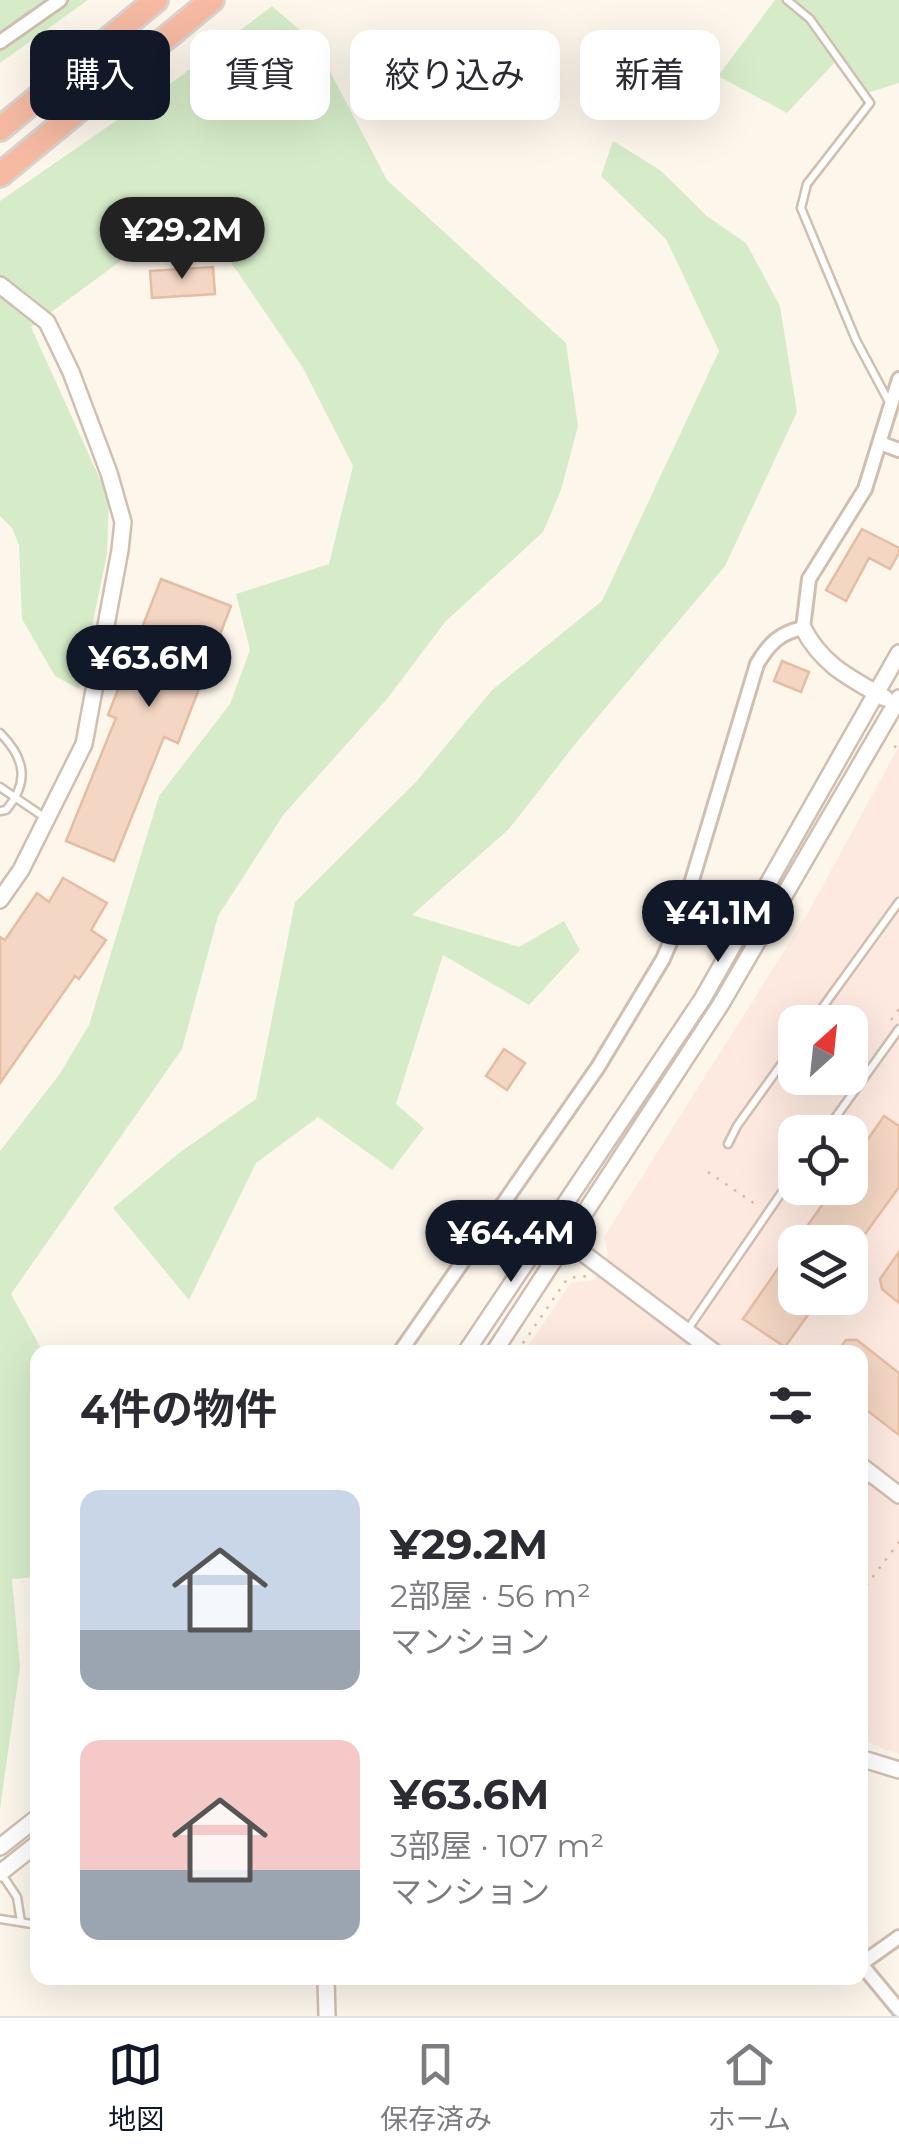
<!DOCTYPE html>
<html lang="ja">
<meta charset="utf-8">
<style>
:root{--surface:#fff;--page:#f7f7f7;--text:#2b2b33;--muted:#7c7c81;--line:#e1e1e2;--accent:#111827}
body{margin:0;font-family:Montserrat,"Noto Sans JP",sans-serif;background:var(--page);color:var(--text);height:100vh;display:flex;flex-direction:column;font-size:38px;white-space:nowrap}
*{box-sizing:border-box;margin:0}
p{font-size:32px;color:var(--muted)}
.icon{flex:none;width:55px;height:55px;fill:none;stroke:currentColor;stroke-width:2;stroke-linecap:round;stroke-linejoin:round}
.map{position:relative;flex:1;overflow:hidden}
.panel{position:absolute;left:30px;top:1345px;width:838px;height:640px;display:flex;flex-direction:column;background:var(--surface);border-radius:20px;box-shadow:0 10px 40px #0002}
.panel>*{flex:none}
.guide{position:absolute;left:30px;top:30px;width:840px;height:90px;display:flex;gap:20px}
.needle{width:65px;rotate:27deg}
.tools{position:absolute;left:778px;top:1005px;display:grid;gap:20px}
.tools a{display:grid;place-items:center;width:90px;height:90px;border-radius:20px;background:var(--surface);box-shadow:0 10px 40px #0002;font-size:50px}
.price{position:absolute;translate:-50% -85px;padding:0 22px;border-radius:35px;background:var(--accent);color:#fff;font-size:32px;line-height:65px;filter:drop-shadow(0 2px 5px #0008)}
.price::after{content:'';position:absolute;left:50%;top:60px;width:30px;height:22px;margin-left:-15px;background:inherit;clip-path:polygon(0 0,100% 0,50% 100%)}
.price.current{background:#222;color:#fff}
ul{padding:0;list-style:none}
li{display:flex;align-items:center;gap:30px;height:250px;padding:0 50px}
li span{display:grid;place-items:center;flex:none;width:280px;height:200px;border-radius:20px;color:#555}
li>.icon{margin-inline-start:auto}
span .icon{width:120px;height:120px;fill:#fffc;stroke-width:1}
li b{font-size:42px}
h2{display:flex;justify-content:space-between;align-items:center;height:120px;padding:0 50px;font-size:42px}
.tag{padding:0 35px;border-radius:20px;background:var(--surface);box-shadow:0 10px 40px #0002;font-size:35px;line-height:90px}
.tag.current{background:var(--accent);color:#fff}
.tabs{display:flex;justify-content:space-around;align-items:center;height:140px;border-top:2px solid var(--line);background:var(--surface);font-size:28px;color:var(--muted)}
.tabs a{display:grid;justify-items:center;gap:5px}
.tabs .current{color:var(--accent)}
.map>svg:first-child{display:block}
.commercial{fill:#fde9df;fill-rule:evenodd}
.green{fill:#d6ecc9}
.building{fill:#f3d6c3;stroke:#e5bda3;stroke-width:2.5}
.lines{fill:none;stroke-linecap:round;stroke-linejoin:round}
.service-casing{stroke:#d0bfb0;stroke-width:11}
.minor-casing{stroke:#d0bfb0;stroke-width:18}
.tertiary-casing{stroke:#d0bfb0;stroke-width:20}
.motorway-casing{stroke:#d9d2cd;stroke-width:28}
.path{stroke:#d8baa5;stroke-width:2.5;stroke-dasharray:2.5 8;stroke-linecap:butt}
.service{stroke:#fff;stroke-width:6}
.minor{stroke:#fff;stroke-width:12}
.tertiary{stroke:#fff;stroke-width:15}
.motorway{stroke:#f6baa3;stroke-width:22}
</style>
<div class="map">
<svg width="899" height="2016" viewBox="0 0 899 2016">
<rect width="100%" height="100%" fill="#fdf6eb"/>
<path class="commercial" d="M899,746v1007l-11,-2 -28,-13v-386h-336l47,-69 23,-3 14,-26 -4,-17 204,-324zM795,1022h55v56h-55zM795,1132h55v56h-55zM795,1242h55v56h-55z"/>
<path class="green" d="M0,0h88l-88,63z
M775,0h124v83l-32,10 -29,-34 -51,54 -69,-37z
M272,6l43,37 72,137 179,163 12,83 -17,64 -18,42 -98,90 -58,77 -103,115 -66,102 -36,133 -171,245 32,58h-5l-1,225 -25,2 8,88 -20,142v-658l59,-76 30,-50 70,-229 71,-92 20,-54 -14,-56 93,-30 24,-98 -50,-98 -77,-113 -104,5 -91,67 78,172 -2,55 -28,135 -24,-13 -33,-57 -3,-74 -7,-17 -12,-12v-315l178,-123z
M613,141l47,29 48,47 38,26 34,63 17,106 -72,154 -149,177 -67,86 -97,86 107,32 45,-26 16,29 -51,55 -86,-50 -47,149 28,24 -32,42 -74,-53 -62,46 -67,137 -76,-92 66,-55 77,-54 39,-197 120,-119 77,-93 110,-89 117,-250 -53,-112 -65,-63z"/>
<path class="building" d="M213,267l2,27 -63,4 -2,-27z
M862,529l37,19v5l-9,16 -21,-11 -23,43 -20,-11z
M161,579l70,27 -53,137 -14,-6 -50,124 -48,-20 50,-123 -8,-3z
M782,661l27,11 -8,20 -27,-11z
M63,878l44,25 -16,27 15,10 -27,39 -4,-3 -75,107v-146l5,3 32,-47 12,9z
M504,1049l21,14 -18,27 -21,-14z
M884,1116l15,10v61l-49,68v-13h-54l38,-54h16v-23z
M795,1244v54h25l-35,49 -42,-28z
M899,1252v51l-17,-14 -2,-10z
M846,1340h11l42,33v62l-39,-30v-53h-23z"/>
<g class="lines">
<defs>
<path id="service" d="M787,0l23,19 60,84 -63,81 -6,24 55,132 33,62
M0,733c25,25 30,49 6,77l-6,1
M0,787l44,30
M812,1022l87,-120
M825,1132l74,-103
M728,1144l9,-18 58,-81
M688,1329l107,-156
M860,1488l10,-14
M1,1873l16,24 4,25
M0,1919l38,6"/>
<path id="minor" d="M0,42l60,-42
M880,443l19,7
M400,1352l198,-285 65,-108 18,-42 76,-253c12,-20 22,-31 46,-36l6,-49 56,-90 34,-110
M899,1937l-38,27 38,46"/>
<path id="tertiary" d="M0,285l47,37 24,50 38,101 14,49 -3,28 -36,194 -63,126 -21,30
M803,628c19,37 47,50 82,70
M567,1241l147,111
M466,1352l237,-354 196,-345
M494,1352l227,-348 178,-306
M860,1465l39,30
M860,1758l39,12
M0,1847l38,-30
M0,1873l38,-30
M326,1978l1,38"/>
<path id="motorway" d="M0,129l156,-129
M0,175l212,-175"/>
</defs>
<use href="#service" class="service-casing"/>
<use href="#minor" class="minor-casing"/>
<use href="#tertiary" class="tertiary-casing"/>
<use href="#motorway" class="motorway-casing"/>
<path class="path" d="M894,746l5,3
M891,1020l8,-11
M708,1172l50,34
M517,1352l48,-70 4,-4 19,-2
M860,1594l39,-52"/>
<use href="#service" class="service"/>
<use href="#minor" class="minor"/>
<use href="#tertiary" class="tertiary"/>
<use href="#motorway" class="motorway"/>
</g>
</svg>
<div class="tools">
<a><svg class="needle" viewBox="-14 -14 28 28"><path d="M0-13l5 13h-10z" fill="#e53935"/><path d="M0 13l5-13h-10z" fill="#7c7c81"/></svg></a>
<a><svg class="icon" aria-label="locate" viewBox="0 0 24 24"><circle cx="12" cy="12" r="6"/><path d="M12 2v4M12 18v4M2 12h4M18 12h4"/></svg></a>
<a><svg class="icon" aria-label="layers" viewBox="0 0 24 24"><path d="M12 4l9 5-9 5-9-5zM3 14l9 5 9-5"/></svg></a>
</div>
<b class="price current" style="left:182px;top:282px">¥29.2M</b>
<b class="price" style="left:149px;top:710px">¥63.6M</b>
<b class="price" style="left:718px;top:965px">¥41.1M</b>
<b class="price" style="left:511px;top:1285px">¥64.4M</b>
<div class="guide">
<a class="tag current">購入</a>
<a class="tag">賃貸</a>
<a class="tag">絞り込み</a>
<a class="tag">新着</a>
</div>
<section class="panel">
<h2>4件の物件<svg class="icon" aria-label="filters" viewBox="0 0 24 24"><path d="M4 7h16M4 17h16"/><circle cx="9" cy="7" r="2"/><circle cx="15" cy="17" r="2"/></svg></h2>
<ul>
<li><span style="background:linear-gradient(#c9d6e8 70%,#9aa5b1 0)"><svg class="icon" aria-label="home" viewBox="0 0 24 24"><path d="M3 11l9-7 9 7M6 9v11h12V9"/></svg></span><div><b>¥29.2M</b><p>2部屋 · 56 m²</p><p>マンション</p></div></li>
<li><span style="background:linear-gradient(#f6c9c9 65%,#9aa5b1 0)"><svg class="icon" aria-label="home" viewBox="0 0 24 24"><path d="M3 11l9-7 9 7M6 9v11h12V9"/></svg></span><div><b>¥63.6M</b><p>3部屋 · 107 m²</p><p>マンション</p></div></li>
</ul>
</section>
</div>
<nav class="tabs">
<a class="current"><svg class="icon" aria-label="map" viewBox="0 0 24 24"><path d="M3 6l6-2 6 2 6-2v14l-6 2-6-2-6 2zM9 4v14M15 6v14"/></svg>地図</a>
<a><svg class="icon" aria-label="saved" viewBox="0 0 24 24"><path d="M7 4h10v16l-5-4-5 4z"/></svg>保存済み</a>
<a><svg class="icon" aria-label="home" viewBox="0 0 24 24"><path d="M3 11l9-7 9 7M6 9v11h12V9"/></svg>ホーム</a>
</nav>
